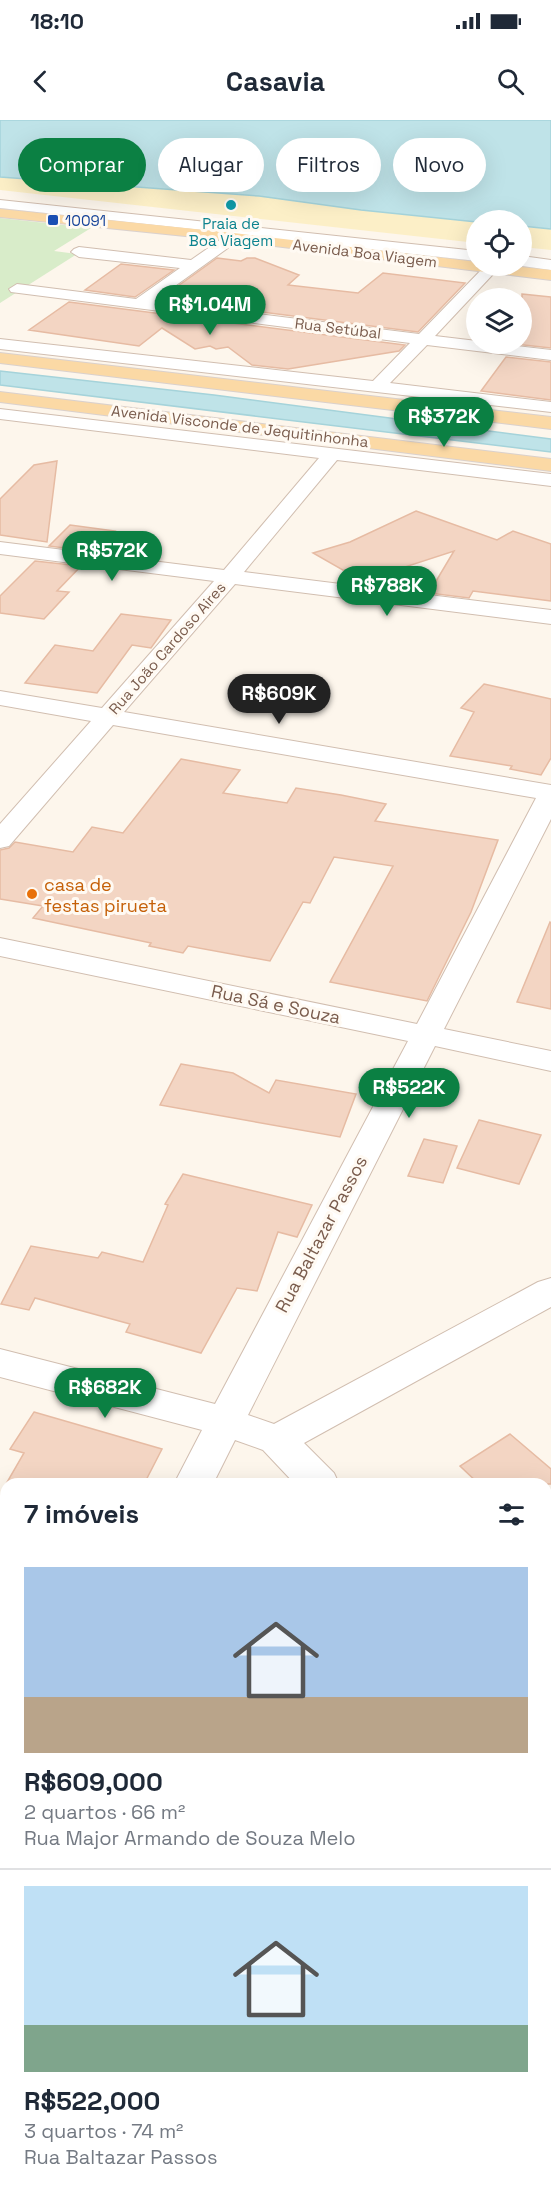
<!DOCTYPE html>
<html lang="pt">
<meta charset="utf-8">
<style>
:root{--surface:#fff;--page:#f6f6f7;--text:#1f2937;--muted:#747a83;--line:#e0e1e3;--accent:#0b8043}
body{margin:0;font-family:"Space Grotesk",sans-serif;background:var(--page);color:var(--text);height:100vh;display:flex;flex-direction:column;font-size:22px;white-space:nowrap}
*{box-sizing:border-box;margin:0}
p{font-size:20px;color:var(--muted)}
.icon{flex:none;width:33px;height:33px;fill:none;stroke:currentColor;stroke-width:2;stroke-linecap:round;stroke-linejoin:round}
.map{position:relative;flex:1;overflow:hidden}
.sheet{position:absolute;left:0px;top:1358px;width:552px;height:722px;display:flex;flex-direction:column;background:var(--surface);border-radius:18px 18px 0 0;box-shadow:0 6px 24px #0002}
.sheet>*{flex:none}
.guide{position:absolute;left:18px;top:18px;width:516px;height:54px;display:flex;gap:12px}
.tools{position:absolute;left:466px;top:90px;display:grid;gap:12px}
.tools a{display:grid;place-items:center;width:66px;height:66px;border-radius:50%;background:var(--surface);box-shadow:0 6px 24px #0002;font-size:30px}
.price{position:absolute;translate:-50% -51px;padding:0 14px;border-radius:21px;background:var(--accent);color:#fff;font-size:20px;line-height:39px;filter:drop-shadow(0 2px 3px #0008)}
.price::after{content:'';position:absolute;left:50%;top:36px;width:18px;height:14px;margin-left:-9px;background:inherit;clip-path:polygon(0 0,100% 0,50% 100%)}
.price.selected{background:#222;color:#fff}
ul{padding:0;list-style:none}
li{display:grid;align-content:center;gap:12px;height:318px;padding:0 24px}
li+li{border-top:2px solid var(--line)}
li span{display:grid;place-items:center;height:186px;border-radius:0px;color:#555}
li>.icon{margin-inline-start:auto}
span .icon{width:108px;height:108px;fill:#fffc;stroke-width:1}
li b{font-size:26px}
h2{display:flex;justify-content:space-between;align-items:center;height:72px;padding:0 24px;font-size:26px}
.chip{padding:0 21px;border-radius:27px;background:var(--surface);box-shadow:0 6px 24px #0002;font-size:21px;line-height:54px}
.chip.selected{background:var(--accent);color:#fff}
.status{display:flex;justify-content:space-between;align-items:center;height:42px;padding:0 30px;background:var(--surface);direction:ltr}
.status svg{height:16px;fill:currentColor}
header{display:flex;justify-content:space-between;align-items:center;height:78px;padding:0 24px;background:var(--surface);font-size:27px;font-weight:600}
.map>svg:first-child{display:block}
.green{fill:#d8ecc9}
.sand{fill:#fcefc7}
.water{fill:#bfe3e8;stroke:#a5d3da;stroke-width:1.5}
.building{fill:#f3d5c3;stroke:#e6bba3;stroke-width:1.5}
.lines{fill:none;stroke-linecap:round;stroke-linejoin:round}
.minor-casing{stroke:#d1beb0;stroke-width:2}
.major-casing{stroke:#dad1cd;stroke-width:2}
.minor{fill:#fff;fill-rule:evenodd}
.major{fill:#fbd9a5;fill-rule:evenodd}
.culture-dot{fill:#0f9aa8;stroke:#fffaf3;stroke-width:2}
.transit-dot{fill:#1a4fb4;stroke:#fffaf3;stroke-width:2}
.food-dot{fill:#e8710a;stroke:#fffaf3;stroke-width:2}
.labels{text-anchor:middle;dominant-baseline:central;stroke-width:6;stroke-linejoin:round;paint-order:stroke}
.far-transit-label{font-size:15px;fill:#164399;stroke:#fffaf3;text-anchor:start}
.far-culture-label{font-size:15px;fill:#0d838f;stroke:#fffaf3}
.far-street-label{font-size:15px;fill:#7a5c4d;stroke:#fffaf3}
.food-label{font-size:18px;fill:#c56008;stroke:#fffaf3;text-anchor:start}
.street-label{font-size:18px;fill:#7a5c4d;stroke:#fffaf3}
</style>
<div class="status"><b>18:10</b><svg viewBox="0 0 49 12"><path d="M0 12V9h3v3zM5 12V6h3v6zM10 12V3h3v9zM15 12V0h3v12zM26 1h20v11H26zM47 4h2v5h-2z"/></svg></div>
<header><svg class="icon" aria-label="back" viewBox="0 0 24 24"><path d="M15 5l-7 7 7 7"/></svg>Casavia<svg class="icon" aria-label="search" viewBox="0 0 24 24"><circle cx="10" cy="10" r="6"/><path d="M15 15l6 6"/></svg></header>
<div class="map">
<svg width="551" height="2078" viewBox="0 0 551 2078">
<rect width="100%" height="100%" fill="#fdf6ec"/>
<path class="green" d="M0,98l91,10 -37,23 23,3 -77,49z"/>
<path class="sand" d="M0,57l259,19 102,14 116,12v21l-477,-53z
M522,107l29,2v21l-29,-3z"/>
<path class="water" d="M0,0h551v109l-29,-3v-6l-45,2 -116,-12 -102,-14 -259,-19z
M0,251l214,24 337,44v13l-551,-67z"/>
<path class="building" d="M217,138l24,3 6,-3h8l44,17 -11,10 70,8 25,-20 82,10 -47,49 -258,-33z
M121,144l53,6 -39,27 -50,-7z
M522,174l29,3v51l-36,-4h7z
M69,182l336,43 -6,6 -111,18 -36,-4 -24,-18 -12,2 -6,-3 -15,3 -33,-21 -23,18 -110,-16z
M506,237l45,5v38l-70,-9z
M57,341l-10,81 -47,-7v-36l34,-34z
M416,391l81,29 16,-9 38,13v57l-78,-10 -4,7 -40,-5 25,-42 -92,30 -49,-28 37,-11z
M70,405l45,6 -20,21 -46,-6z
M35,441l46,5 -24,25 12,1 -25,27 -44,-6v-17z
M121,494l50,6 -20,28 -19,-3 -35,48 -72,-10 30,-38 38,6z
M484,564l67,15v59l-10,17 -31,-6 2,-3 -62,-10 24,-44 -13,-4z
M181,639l59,11 -17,23 64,10 9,-15 45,7 45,9 -11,17 123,19 -27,72 -44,89 -97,-19 63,-116 -59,-9 -24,46 -7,-1 -33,59 -82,-15 -5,7 -34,-7 2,-3 -118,-25 10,-12 -43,-7v-49l9,-2 6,-6 58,10 19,-25 31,6z
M550,802l1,1v86l-34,-7z
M181,944l52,9 36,20 7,-13 80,14 -16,43 -180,-32z
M479,1000l62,15 -22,49 -62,-16z
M424,1019l33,7 -14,37 -35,-7z
M183,1054l129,31 -15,32 -19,-5 -21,59 -20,-3 -36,65 -75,-21 4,-8 -95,-26 -6,12 -28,-6 30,-58 67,12 4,-6 41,10 25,-57 -3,-1z
M34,1292l128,37 -18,35h-138l18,-31 -14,-4z
M510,1314l41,35v15h-72l-19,-18z"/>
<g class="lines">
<defs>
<path id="minor" d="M0,80l477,51v10l-237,-26 1,2 -2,3 -85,61 265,33 66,-68h12l2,2 -3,3 -61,65 42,5v3h22l52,6v10l-124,-15 -37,38 161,19v10l-551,-63v-10l373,42 37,-38 -399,-51 -2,-3 8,-5 119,15 44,-31 -101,-11 -8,-5 3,-3 5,-2 112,13 39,-27 -230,-25z
M522,136l29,4v10l-29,-4z
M0,289l551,65v12l-214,-26 -93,112 307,38v14l-316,-40 -111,128 427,73v34l-107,210 107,22v20l-116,-25 -187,369 26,9 264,-142 13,-4v29l-247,136 30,30 5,11h-44l-32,-34 -28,-10 -22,44h-39l28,-54 -202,-53v-28l215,55 193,-363 -408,-85v-18l417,86 119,-226 -423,-73 -104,121 -9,2v-24l91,-103 -91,-16v-14l102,17 112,-127 -214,-27v-12l224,28 95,-112 -319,-39z
M546,1574l5,2v41l-5,-2z
M6,1723v54l-6,2v-54z
M0,1938l6,2v52l-6,-2z
M311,2073h68l2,5h-68z"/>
<path id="major" d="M0,89l234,24 243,29v4h33l41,4v10l-317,-39 -234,-24z
M0,233l551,64v12l-551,-66z
M0,272l551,67v12l-551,-69z"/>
</defs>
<use href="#minor" class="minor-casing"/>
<use href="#major" class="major-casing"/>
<use href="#minor" class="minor"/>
<use href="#major" class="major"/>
</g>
<circle class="culture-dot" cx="231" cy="85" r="6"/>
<rect class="transit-dot" x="47" y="94" width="12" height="12" rx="3"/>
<circle class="food-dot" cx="32" cy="774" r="6"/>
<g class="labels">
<g class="far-transit-label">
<text x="65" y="100">10091</text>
</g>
<g class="far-culture-label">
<text x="231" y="103">Praia de<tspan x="231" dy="17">Boa Viagem</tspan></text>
</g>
<g class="far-street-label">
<text transform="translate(365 133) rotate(7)">Avenida Boa Viagem</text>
<text transform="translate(338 208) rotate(7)">Rua Setúbal</text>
<text transform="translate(240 306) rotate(7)">Avenida Visconde de Jequitinhonha</text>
<text transform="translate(167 528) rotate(-49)">Rua João Cardoso Aires</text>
</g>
<g class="food-label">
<text x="44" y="764">casa de<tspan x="44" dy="21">festas pirueta</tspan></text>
</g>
<g class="street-label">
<text transform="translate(276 884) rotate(12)">Rua Sá e Souza</text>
<text transform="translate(321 1114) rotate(-62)">Rua Baltazar Passos</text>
</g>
</g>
</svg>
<div class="tools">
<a><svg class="icon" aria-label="locate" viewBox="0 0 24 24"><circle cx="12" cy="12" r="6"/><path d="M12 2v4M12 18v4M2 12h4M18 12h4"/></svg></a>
<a><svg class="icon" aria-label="layers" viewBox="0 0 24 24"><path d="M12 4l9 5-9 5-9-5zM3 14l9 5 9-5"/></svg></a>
</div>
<b class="price" style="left:210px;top:216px">R$1.04M</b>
<b class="price" style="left:444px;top:328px">R$372K</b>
<b class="price" style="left:112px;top:462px">R$572K</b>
<b class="price" style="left:387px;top:497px">R$788K</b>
<b class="price selected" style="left:279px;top:605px">R$609K</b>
<b class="price" style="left:409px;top:999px">R$522K</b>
<b class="price" style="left:105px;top:1299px">R$682K</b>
<div class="guide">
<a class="chip selected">Comprar</a>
<a class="chip">Alugar</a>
<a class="chip">Filtros</a>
<a class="chip">Novo</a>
</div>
<section class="sheet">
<h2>7 imóveis<svg class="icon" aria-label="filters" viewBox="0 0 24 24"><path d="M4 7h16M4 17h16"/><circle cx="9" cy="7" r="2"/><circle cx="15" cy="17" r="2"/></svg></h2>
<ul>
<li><span style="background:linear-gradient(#a9c7e8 70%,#b9a48a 0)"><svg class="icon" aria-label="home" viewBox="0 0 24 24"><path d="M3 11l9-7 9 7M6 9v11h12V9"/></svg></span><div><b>R$609,000</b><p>2 quartos · 66 m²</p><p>Rua Major Armando de Souza Melo</p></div></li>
<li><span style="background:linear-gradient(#bfe0f5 75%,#7fa58c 0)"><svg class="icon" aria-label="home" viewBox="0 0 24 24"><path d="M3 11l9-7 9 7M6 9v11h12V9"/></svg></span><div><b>R$522,000</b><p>3 quartos · 74 m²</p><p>Rua Baltazar Passos</p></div></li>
</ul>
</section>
</div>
